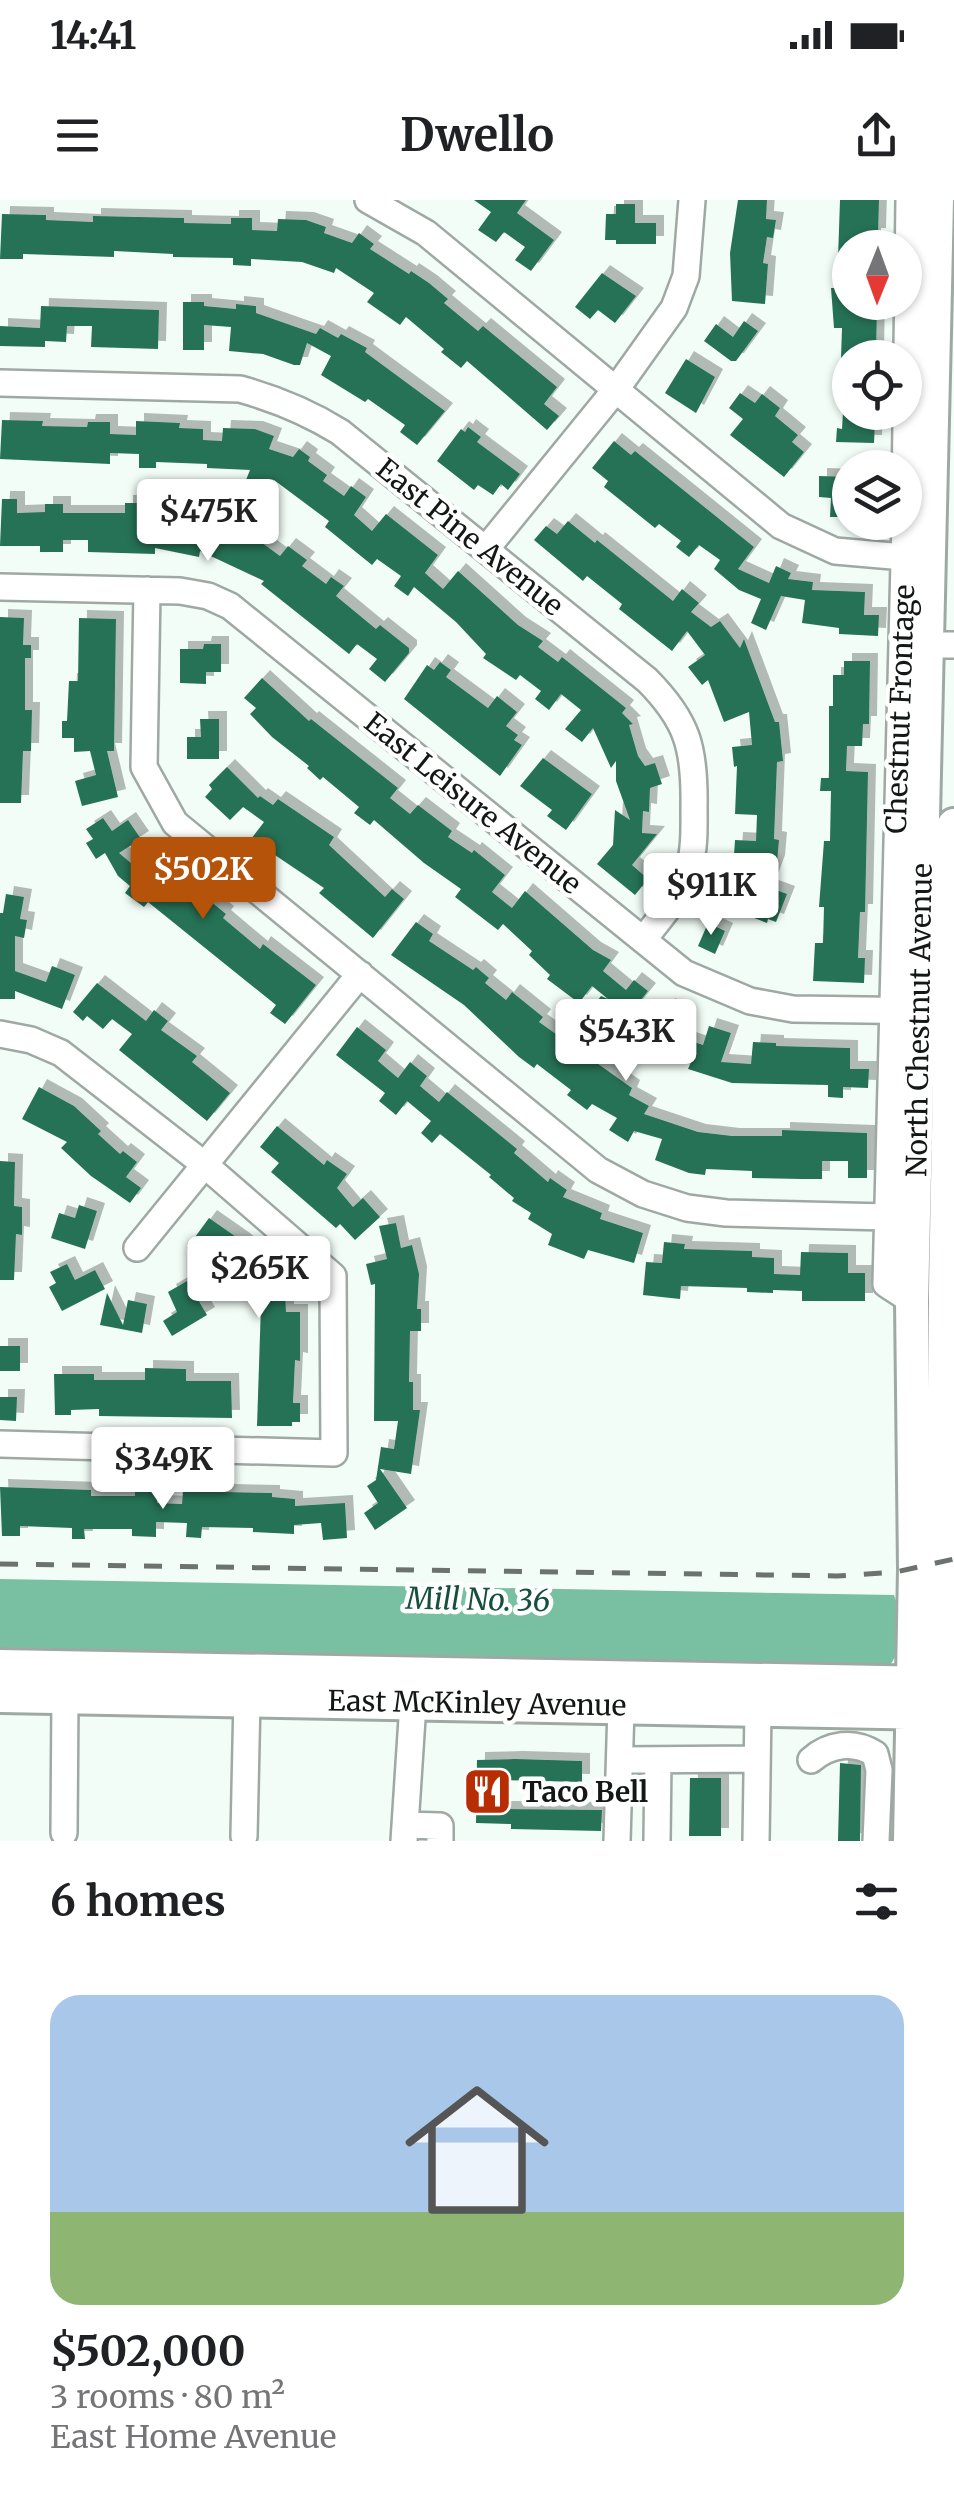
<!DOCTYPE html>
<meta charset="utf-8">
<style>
:root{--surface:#fff;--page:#f2f2f2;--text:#202124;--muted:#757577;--accent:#b45309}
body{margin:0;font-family:Merriweather,serif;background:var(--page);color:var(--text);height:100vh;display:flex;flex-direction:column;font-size:38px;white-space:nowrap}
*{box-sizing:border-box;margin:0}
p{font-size:32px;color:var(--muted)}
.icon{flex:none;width:55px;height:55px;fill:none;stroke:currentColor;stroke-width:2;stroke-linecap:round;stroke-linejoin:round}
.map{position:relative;height:1641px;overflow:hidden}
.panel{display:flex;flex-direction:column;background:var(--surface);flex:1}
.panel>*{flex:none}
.needle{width:65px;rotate:181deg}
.fabs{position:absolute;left:832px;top:30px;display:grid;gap:20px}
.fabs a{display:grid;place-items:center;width:90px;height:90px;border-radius:50%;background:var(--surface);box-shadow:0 2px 8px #0004;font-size:50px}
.price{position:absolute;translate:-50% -85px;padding:0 22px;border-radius:10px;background:#fff;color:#222;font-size:32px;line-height:65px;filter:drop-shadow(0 2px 5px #0008)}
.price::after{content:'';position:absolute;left:50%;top:60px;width:30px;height:22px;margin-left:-15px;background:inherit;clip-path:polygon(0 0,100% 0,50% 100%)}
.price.active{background:var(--accent);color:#fff}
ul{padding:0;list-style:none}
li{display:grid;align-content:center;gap:20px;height:530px;padding:0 50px}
li span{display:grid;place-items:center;height:310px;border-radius:30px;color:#555}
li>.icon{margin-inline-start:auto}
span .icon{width:180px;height:180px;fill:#fffc;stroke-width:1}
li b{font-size:42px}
h2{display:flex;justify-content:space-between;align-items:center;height:120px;padding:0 50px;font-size:42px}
.status{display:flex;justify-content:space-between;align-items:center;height:70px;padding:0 50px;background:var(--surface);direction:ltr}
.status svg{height:28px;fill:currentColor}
header{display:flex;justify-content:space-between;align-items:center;height:130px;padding:0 50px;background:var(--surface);font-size:45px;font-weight:700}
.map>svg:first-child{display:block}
.water{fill:#78c0a1}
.building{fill:#287257;filter:url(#shadow)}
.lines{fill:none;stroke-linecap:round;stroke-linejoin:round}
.minor-casing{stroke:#9fa9a4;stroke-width:30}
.major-casing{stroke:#9fa9a4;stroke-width:38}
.minor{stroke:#fff;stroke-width:25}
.major{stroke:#fff;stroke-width:32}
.rail{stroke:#6c736f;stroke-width:5;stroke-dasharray:18 18;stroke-linecap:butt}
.labels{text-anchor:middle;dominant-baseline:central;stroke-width:9;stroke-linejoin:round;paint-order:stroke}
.street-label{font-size:28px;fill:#131715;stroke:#fff}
.poi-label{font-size:28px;font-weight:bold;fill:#131715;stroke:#fff;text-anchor:start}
.water-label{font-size:30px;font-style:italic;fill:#16503c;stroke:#fff}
</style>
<div class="status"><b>14:41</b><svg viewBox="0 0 49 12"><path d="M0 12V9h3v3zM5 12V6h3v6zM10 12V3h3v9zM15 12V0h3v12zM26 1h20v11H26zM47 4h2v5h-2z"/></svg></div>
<header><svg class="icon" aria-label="menu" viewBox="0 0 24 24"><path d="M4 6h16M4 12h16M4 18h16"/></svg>Dwello<svg class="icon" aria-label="share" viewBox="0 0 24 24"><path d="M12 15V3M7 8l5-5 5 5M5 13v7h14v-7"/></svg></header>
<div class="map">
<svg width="954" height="1641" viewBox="0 0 954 1641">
<defs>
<filter id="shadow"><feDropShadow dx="8" dy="-8" stdDeviation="0" flood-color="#0004"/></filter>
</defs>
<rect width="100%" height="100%" fill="#f2fdf7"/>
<path class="water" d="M0,1379l894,16c9,26 13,49 -5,71l-889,-17z"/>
<path class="building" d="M474,0h52l-9,13 37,27 -23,31 -16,-11 10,-13 -21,-15 -8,10 -18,-12 13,-18z
M738,0h29l-1,19 10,1 -3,18 -6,-1 -4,26 5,1 -3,40 -33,-3 -2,-48z
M840,0h39l-1,36h-5v12h-23v54h27l-1,56h-35l1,-30h-8l-3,-40h6z
M616,4h19v19h21v21h-40v-4h-11l1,-26h10z
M2,14l44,1v5l47,2v-6l91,2v5l47,1v-6h21v12l25,1 1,-12 28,1 20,7 -2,6 28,10 7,-10 15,11 -4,5 39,25 2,-3 18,12 19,16 -4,4 34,28 5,-5 74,61 -13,17 15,12 -12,14 -80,-69 -6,7 -20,-16 3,-3 -38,-32 -6,8 -33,-23 7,-9 -38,-25 -2,5 -32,-11 -51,-3v7l-18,-1v-7l-60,-1v-3l-59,-3v6l-91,-3v5h-23z
M602,73l34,23 -21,27 -17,-13 -8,9 -15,-12z
M183,102h21v4l32,3v-5l20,2v7l60,21 4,-6 18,10 3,-4 26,14 -2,4 80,59 -28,34 -17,-13 5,-7 -37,-26 -3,3 -44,-27 10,-19 -24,-13 -7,22h-6l-31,-11 -34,-3 2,-24 -27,-2v25h-21z
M41,106l118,4 -1,39 -67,-2 1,-21h-25l-1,16 -21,-1v6l-45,-1v-20l40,2z
M744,121l14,10 -22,30h-5l-27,-20 12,-17 17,13z
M686,159l29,18 -19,36 -31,-20z
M740,193l15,10 7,-9 18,14 -5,8 23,19 -6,7 12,10 -20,25 -54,-42 13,-16 -14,-11z
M843,212h19v10h13l-1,21 -38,-1 1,-14 5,1z
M2,220l41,1 -1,5 45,1 1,-5h22v12l26,1v-14l44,2 -1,5 24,1v11l19,1 1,-13 32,1 19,7 -5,13 24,8 6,-8 11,8 -2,4 19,14 -4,6 21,15 7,-10 15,11 -12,18 18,16 14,-17 52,41 -13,18 18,16 15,-18 60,54 25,16 -5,6 20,15 4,-5 64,51 -4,5 11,11 -4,1 9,31 7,10 10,-3 7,21 -12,4 -1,24 -6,-1 -1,22 15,1 -25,31 16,14 -13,16 -38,-31 16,-19 2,-35 15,10 -14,-39v-20l-5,7 -18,-40 -11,14 -17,-13 16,-19 -20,-16 -12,16 -14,-11 6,-8 -21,-16 -4,5 -33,-22 3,-4 -30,-32 -42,-35 -6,9 -14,-10 7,-10 -24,-17 -5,6 -47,-38 4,-6 -55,-41 -2,7 -11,-5 -3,8 -14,-5 6,-15 -43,-2v-4l-51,-2v6h-17v-14l-29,-1v11l-110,-5z
M468,227l13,10 -4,5 43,32 -12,16 -7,-6 -8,11 -15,-10 -4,5 -37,-29 24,-32 4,3z
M614,241l17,14 4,-4 119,96 -16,22 31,14 7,-17 15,7 -3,6 25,3 -1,8 53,2 -1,23h15l-1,21 -39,-2v-6l-37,-5 3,-23 -24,-4 -15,34 -15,-7 10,-24 -22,-9 -25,-21 6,-9 -21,-15 -10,12 -13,-10 5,-6 -22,-17 -4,4 -51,-41 4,-6 -16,-13z
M819,276l31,1v40h-20l1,-19 -12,-1z
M2,299h15v14l28,-1v-8h18v9h62v-10h19v6l25,-2 38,7 -3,18 24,12 8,-16 18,9 26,19 8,-10 19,14 -5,6 24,18 5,-7 13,9 -8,10 40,33 4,-4 29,23v5l-24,29 -16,-13 8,-10 -20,-15 -8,10 -88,-70 3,-3 -64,-30 -1,6 -44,-9v6l-67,-2v-12h-25v12h-23v-6h-40z
M568,321l27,22 2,-3 76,61 9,-12 17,14 -8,9 20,15 9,-6 20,27 4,-9 31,83h4l4,39 -6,1 -3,77 5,1 -2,23 -9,24 19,7 -11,28 -8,-3 -1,4 -47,-18 13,-35 2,-30 21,1 1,-26 -22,-1 2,-48 -3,1 -2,-20 20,-2 -3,-33 -25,10 -16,-42 -6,5 -14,-18 17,-12 -18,-24 -15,20 -53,-42 3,-5 -35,-28 -4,5 -49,-41 12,-14 11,8z
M0,417l24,1 -1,27h8v13h-6v52h7l-1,41h-8l-2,52h-21z
M79,418l37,1 -2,132h-7l11,46 -36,9 -7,-25 21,-6 -6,-24 -16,1v-14h-12v-17h5l2,-40h9z
M204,444h17v28h-15v12l-26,-1v-34h23z
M844,461h26l-1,63h-6l-1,22h-15l-1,25 22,1 -3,140h-5l-2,46h7l-1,25 -51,-2 2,-38h8l1,-36h-5l5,-66h6l1,-50h-11l1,-13h8v-72h4v-31h11z
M440,462l11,8 -5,7 42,31 9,-12 20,16 -11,14 12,9 -4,5 8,5 -22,31 -96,-77 23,-34 7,5z
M262,478l47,43 2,-2 87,69 -8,10 20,16 8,-9 34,26 -4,6 24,16 2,-3 31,25 -13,17 20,16 13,-17 68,59 18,10 -8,11 23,19 8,-10 14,11 -16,20 27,12 8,-17 19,9 -10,21 27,9 6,-19 22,7 -10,29 30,2 2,-22 23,1v3l74,2v21h19l-1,19 -25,-1v11l-15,-1v-12l-96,-2 -44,-14 3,-7 -24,-8 -2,5 -24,-11 5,-10 -13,-6 -35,-32 3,-4 7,3 -16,-13 -13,17 -32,-24 3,-4 -21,-20 3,-4 -29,-27 -5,6 -43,-33 6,-8 -37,-26 -50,-43 -4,5 -16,-12 5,-6 -36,-30 -3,3 -13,-12 2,-2 -37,-29 -22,-23 6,-6 -12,-10z
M200,519h19v40h-32v-22h14z
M543,558l49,36 -26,36 -19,-14 5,-6 -32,-24z
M227,567l31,31 2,-2 13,9 5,-6 56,38 -5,8 56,52 7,-8 12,10 -31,39 -54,-45 5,-5 -73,-49 13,-17 -21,-15 -13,13 -25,-23 7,-8 -3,-4z
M103,618l9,13 16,-11 13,19 -22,14 25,21 14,-17 16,13 -9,10 20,16 8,-9 33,27 -3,4 37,31 3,-5 53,41 -31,39 -15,-11 6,-8 -128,-103 -4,5 -19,-14 5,-7 -12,-10 -13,-23 -9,6 -10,-16 7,-4 -7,-10z
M6,694l18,3 -4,22 7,1 -3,18 -9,-2v35l31,11 6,-16 23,9 -13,34 -47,-18v8h-15v-86h3z
M416,722l17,12 -4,7 44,29 3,-3 13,11 -4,5 21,17 6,-8 31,25 -4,5 93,66 -3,7 20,11 -5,8 54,18 34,4h50v-6l85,3v45h-19v-17h-26v18h-21l-49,-1v-7l-46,-2 -1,6 -16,-2 -34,-13 7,-21 -28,-8 -6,11 -19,-12 8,-12 -25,-14 -5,6 -20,-15 4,-5 -34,-26 -3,4 -15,-11 -55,-52 -73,-50z
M708,723l17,8 -10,23 -17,-8z
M97,783l49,38 8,-11 14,11 -7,9 36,26 -5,6 38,31 -23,28 -88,-71 13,-16 -20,-15 -9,10 -16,-13 -4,5 -10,-9z
M357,827l29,23 -8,11 20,17 12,-16 17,14 -7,10 19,16 8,-10 70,57 -3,4 34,29 2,-4 17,12 -4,7 39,16 -2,6 43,14 -9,30 -46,-13 -4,9 -36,-14 4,-11 -24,-15 3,-6 -19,-12 2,-3 -25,-21 2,-2 -51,-41 -8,9 -11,-10 10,-12 -24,-20 -11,14 -17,-14 6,-8 -49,-38z
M39,887l35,19 27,25 -3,3 22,20 3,-3 14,11 -11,15 15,11 -11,15 -39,-27 -30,-28 6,-6 -45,-23z
M277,926l47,39 3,-5 20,14 -10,14 16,19 10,-9 17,19 -25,23 -15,-16 -4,4 -65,-56 8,-9 -19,-16z
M0,961l15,1 -1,44 8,1v28l-6,-1 -2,46h-14z
M79,1005l18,6 -12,38 -34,-11 8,-25 16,5z
M209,1018l33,23 33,30 -19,24 29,-1 1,18h14v49l-5,-1 -2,43h7v19h-8v4h-35l4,-122 -24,-19 -4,5 -14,-11 5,-6 -37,-25z
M396,1023l5,25 11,-3 7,29 -2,35h4v22h-11l-1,51h4v28h7l-9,64 -31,-5 27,39 -32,22 -11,-17 14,-10 -11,-17 9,-6 5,-33 13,2 4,-28h-24l1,-137 -4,1 -5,-21 21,-5 -8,-33z
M664,1042l21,2 -1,5 68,2v6l22,1v16l26,1 1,-23 47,1v20h17v28h-63v-10l-29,-1v3l-26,-1v-4l-66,-2 -1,13 -37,-4 3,-33 16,1z
M67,1064l8,16 20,-10 10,19 -43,22 -13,-24 7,-4 -6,-11z
M187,1081l20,34 -35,21 -9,-15 14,-9 -9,-20z
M107,1093l16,32 5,-25 19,4 -5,29 -42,-8z
M0,1146h20v25h-20z
M145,1168l41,1v12h45l1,37 -133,-2v-7l-28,1v5h-16l-1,-41h40v6h51z
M0,1197h17l-1,24 -16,-1z
M0,1287l91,3v6h44v-6h22v13l25,1 1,-13 89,2v4l23,2v7l50,-3 2,35 -24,2 -2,-17 -27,2v9l-41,-2v-4l-51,-1 -1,11 -15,-1 1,-14 -31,-1v15l-24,-1v-7h-48l1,10h-13v-11l-52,-2v10h-18z
M515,1559l67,2v21l-84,-2v29l104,1 -1,21 -90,-2v-5l-35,-1 1,-63z
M840,1563l21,2 -1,76h-22z
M690,1578h31v58h-32z"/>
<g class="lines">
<defs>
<path id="minor" d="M368,0l58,33 355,293 54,25 69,6
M0,183l240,6c36,10 68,23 100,43l307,248c41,41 48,69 47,126 0,21 1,42 -5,62 -8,28 -29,50 -46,72
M905,298l4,-298
M905,322l-19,762 26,17
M486,349l131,-161 57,-80 12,-32 6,-76
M0,387l180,4 28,5 22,10 454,367 66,28 43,8 143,2
M147,390l-3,177 31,56 423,347 45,24 44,14 39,5 161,4
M928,445h26
M0,834l31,6 30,13 144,112 128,111 1,177 -334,-9
M137,1048l223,-274
M620,1560l137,-1
M811,1560c18,-16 43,-20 64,-6l4,16 -3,71
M405,1625l35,1v15
M64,1633l1,-137
M244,1636l3,-138
M404,1641l9,-138
M617,1641l4,-134
M657,1641l1,-81
M756,1641l2,-132"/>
<path id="major" d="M0,1466l935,17
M0,1496l935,17
M910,1641l5,-272 -3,-268 25,-1101
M942,1641l3,-221v-330l9,-465"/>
</defs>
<use href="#minor" class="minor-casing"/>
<use href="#major" class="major-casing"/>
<use href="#minor" class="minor"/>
<use href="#major" class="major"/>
<path class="rail" d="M0,1364l837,12 59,-4 58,-13"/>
</g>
<defs>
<symbol id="restaurant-square" viewBox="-11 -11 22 22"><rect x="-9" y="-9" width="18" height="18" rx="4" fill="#b82e04" stroke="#fff"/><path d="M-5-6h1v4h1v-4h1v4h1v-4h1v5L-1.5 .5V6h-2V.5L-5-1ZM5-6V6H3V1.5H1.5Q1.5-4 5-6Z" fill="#fff"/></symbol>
</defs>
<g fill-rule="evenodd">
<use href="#restaurant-square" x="460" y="1564" width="55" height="55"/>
</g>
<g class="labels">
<g class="street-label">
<text transform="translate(470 337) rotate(39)">East Pine Avenue</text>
<text transform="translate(900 509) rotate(-88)">Chestnut Frontage</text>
<text transform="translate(473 603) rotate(39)">East Leisure Avenue</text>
<text transform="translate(919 820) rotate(-89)">North Chestnut Avenue</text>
<text transform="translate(477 1503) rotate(1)">East McKinley Avenue</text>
</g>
<g class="poi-label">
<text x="522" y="1592">Taco Bell</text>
</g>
<g class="water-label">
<text transform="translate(478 1399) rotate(1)">Mill No. 36</text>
</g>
</g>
</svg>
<div class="fabs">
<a><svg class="needle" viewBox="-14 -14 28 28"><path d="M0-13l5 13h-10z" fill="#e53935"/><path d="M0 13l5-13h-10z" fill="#757577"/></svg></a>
<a><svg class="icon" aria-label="locate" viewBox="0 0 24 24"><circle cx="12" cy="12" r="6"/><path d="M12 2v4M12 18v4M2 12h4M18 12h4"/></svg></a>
<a><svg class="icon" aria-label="layers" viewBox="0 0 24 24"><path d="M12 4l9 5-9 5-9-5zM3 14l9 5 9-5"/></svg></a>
</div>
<b class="price" style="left:208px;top:364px">$475K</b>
<b class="price active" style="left:203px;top:722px">$502K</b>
<b class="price" style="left:711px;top:738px">$911K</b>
<b class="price" style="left:626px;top:884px">$543K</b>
<b class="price" style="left:259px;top:1121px">$265K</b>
<b class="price" style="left:163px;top:1312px">$349K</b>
</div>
<section class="panel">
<h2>6 homes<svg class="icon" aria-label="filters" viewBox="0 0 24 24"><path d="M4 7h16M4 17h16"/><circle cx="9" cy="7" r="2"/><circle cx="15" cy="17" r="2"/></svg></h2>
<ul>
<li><span style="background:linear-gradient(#a9c7e8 70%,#8fb573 0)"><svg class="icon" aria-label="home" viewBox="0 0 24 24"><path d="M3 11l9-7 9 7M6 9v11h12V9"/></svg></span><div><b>$502,000</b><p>3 rooms · 80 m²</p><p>East Home Avenue</p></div></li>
</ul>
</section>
